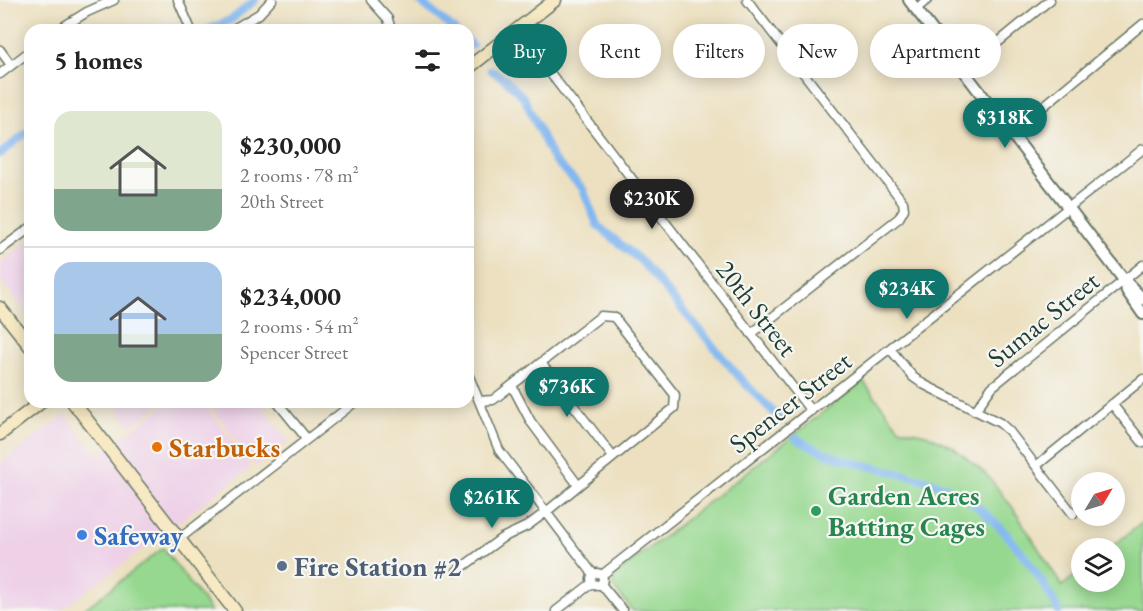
<!DOCTYPE html>
<meta charset="utf-8">
<style>
:root{--surface:#fff;--page:#f2f2f2;--text:#222;--muted:#767676;--line:#e0e0e0;--accent:#0f766e}
body{margin:0;font-family:"EB Garamond",serif;background:var(--page);color:var(--text);height:100vh;display:flex;flex-direction:column;font-size:22px;white-space:nowrap}
*{box-sizing:border-box;margin:0}
p{font-size:20px;color:var(--muted)}
.icon{flex:none;width:33px;height:33px;fill:none;stroke:currentColor;stroke-width:2;stroke-linecap:round;stroke-linejoin:round}
.map{position:relative;flex:1;overflow:hidden}
.details{position:absolute;left:24px;top:24px;width:450px;height:384px;display:flex;flex-direction:column;background:var(--surface);border-radius:18px;box-shadow:0 3px 15px #0003}
.details>*{flex:none}
.top-card{position:absolute;left:492px;top:24px;width:561px;height:54px;display:flex;gap:12px}
.needle{width:39px;rotate:52deg}
.tools{position:absolute;left:1071px;top:472px;display:grid;gap:12px}
.tools a{display:grid;place-items:center;width:54px;height:54px;border-radius:50%;background:var(--surface);box-shadow:0 3px 15px #0003;font-size:30px}
.price{position:absolute;translate:-50% -51px;padding:0 14px;border-radius:21px;background:var(--accent);color:#fff;font-size:20px;line-height:39px;filter:drop-shadow(0 2px 3px #0008)}
.price::after{content:'';position:absolute;left:50%;top:36px;width:18px;height:14px;margin-left:-9px;background:inherit;clip-path:polygon(0 0,100% 0,50% 100%)}
.price.active{background:#222;color:#fff}
ul{padding:0;list-style:none}
li{display:flex;align-items:center;gap:18px;height:150px;padding:0 30px}
li+li{border-top:2px solid var(--line)}
li span{display:grid;place-items:center;flex:none;width:168px;height:120px;border-radius:18px;color:#555}
li>.icon{margin-inline-start:auto}
span .icon{width:72px;height:72px;fill:#fffc;stroke-width:1}
li b{font-size:26px}
h2{display:flex;justify-content:space-between;align-items:center;height:72px;padding:0 30px;font-size:26px}
.tag{padding:0 21px;border-radius:27px;background:var(--surface);box-shadow:0 3px 15px #0003;font-size:21px;line-height:54px}
.tag.active{background:var(--accent);color:#fff}
.map>svg:first-child{display:block}
.built{fill:#eed0e7}
.green{fill:#96d88f;stroke:#5a8a62;stroke-width:1.5}
.lines{fill:none;stroke-linecap:round;stroke-linejoin:round}
.canal{stroke:#82b7f0;stroke-width:8}
.minor-casing{stroke:#677665;stroke-width:11}
.tertiary-casing{stroke:#677665;stroke-width:14}
.secondary-casing{stroke:#677665;stroke-width:15}
.minor{stroke:#fff;stroke-width:8}
.tertiary{stroke:#fff;stroke-width:10}
.secondary{stroke:#f6e9c3;stroke-width:12}
.food-dot{fill:#e8710a;stroke:#f6f6f2;stroke-width:2}
.leisure-dot{fill:#2e9e5b;stroke:#f6f6f2;stroke-width:2}
.shop-dot{fill:#3f7fe0;stroke:#f6f6f2;stroke-width:2}
.service-dot{fill:#5c6f8a;stroke:#f6f6f2;stroke-width:2}
.labels{text-anchor:middle;dominant-baseline:central;stroke-width:4.5;stroke-linejoin:round;paint-order:stroke}
.street-label{font-size:27px;fill:#1f3d34;stroke:#f6f6f2}
.food-label{font-size:27px;font-weight:bold;fill:#c56008;stroke:#f6f6f2;text-anchor:start}
.leisure-label{font-size:27px;font-weight:bold;fill:#27864d;stroke:#f6f6f2;text-anchor:start}
.shop-label{font-size:27px;font-weight:bold;fill:#366cbe;stroke:#f6f6f2;text-anchor:start}
.service-label{font-size:27px;font-weight:bold;fill:#4e5e75;stroke:#f6f6f2;text-anchor:start}
</style>
<div class="map">
<svg width="1143" height="611" viewBox="0 0 1143 611">
<rect width="100%" height="100%" fill="#f6f6f2"/>
<filter id="ink" filterUnits="userSpaceOnUse"><feTurbulence type="fractalNoise" baseFrequency=".0167" numOctaves="2"/><feDisplacementMap in="SourceGraphic" scale="12" xChannelSelector="R" yChannelSelector="G"/><feConvolveMatrix kernelMatrix="1 2 1 2 8 2 1 2 1" color-interpolation-filters="sRGB"/></filter>
<filter id="wash" filterUnits="userSpaceOnUse"><feTurbulence type="fractalNoise" baseFrequency=".008" numOctaves="4" result="noise"/><feDisplacementMap in="SourceGraphic" scale="24" xChannelSelector="R" yChannelSelector="G"/><feGaussianBlur stdDeviation="1.35" result="paint"/><feColorMatrix in="noise" values="0 0 0 0 0 0 0 0 0 0 0 0 0 0 0 0 0 1.4 0 .05"/><feComposite in="paint" operator="in"/></filter>
<g filter="url(#wash)">
<rect width="100%" height="100%" fill="#ece0c0"/>
<path class="built" d="M30,240v77l-30,-37v-17z
M113,402h49l-31,24z
M169,402h34l49,65 -192,144h-60v-147l65,-49 32,41z
M208,402h51l30,40 -33,25z"/>
<path class="green" d="M863,381l36,47 27,6 27,13 34,28 26,33 49,78 19,-15 1,11h32v-33h-5l34,-27v89h-510l-20,-25 1,-10z
M163,548l48,63h-129z"/>
<g class="lines">
<path class="canal" d="M418,0l37,30
M207,30l25,-11 23,-19
M468,41l4,4
M491,70l14,9 19,19 29,61 30,30 14,36 44,36 100,118 40,41
M0,154l30,-24
M796,438c41,26 91,30 136,44 58,19 99,78 127,129"/>
</g>
</g>
<g filter="url(#ink)">
<g class="lines">
<defs>
<path id="minor" d="M178,0l13,30
M371,0l17,19 3,11
M747,0l156,202 1,7 -5,9 -148,116
M916,9l11,-9
M58,30l29,-18 27,-12
M232,30l27,-16 13,-14
M517,30l294,381
M0,50l11,15
M963,71l87,-71
M0,74l30,-23
M1011,133l132,-109
M0,250l30,-22
M891,350l22,27 10,7 77,39 9,8 64,83
M541,363l72,94
M468,374l31,76 94,124
M512,386l19,36 47,63
M277,402l30,37
M1112,404l31,39
M975,411l17,-24 151,-122
M1036,466l107,-87
M179,539l176,-137
M457,571l45,-33 25,-12 19,-14 128,-104 1,-13 -61,-78 -13,-1 -108,84 -14,1
M591 579a6 6 0 1 1 12 0a6 6 0 1 1-12 0Z
M602,575l541,-426
M601,584l22,27
M556,611l36,-28"/>
<path id="tertiary" d="M909,0l215,280 19,19
M1124,280l3,11 16,23"/>
<path id="secondary" d="M468,68l87,-68
M0,308l30,38
M73,402l162,209
M0,434l41,-32"/>
</defs>
<use href="#minor" class="minor-casing"/>
<use href="#tertiary" class="tertiary-casing"/>
<use href="#secondary" class="secondary-casing"/>
<use href="#minor" class="minor"/>
<use href="#tertiary" class="tertiary"/>
<use href="#secondary" class="secondary"/>
</g>
</g>
<circle class="food-dot" cx="157" cy="447" r="6"/>
<circle class="leisure-dot" cx="816" cy="511" r="6"/>
<circle class="shop-dot" cx="82" cy="535" r="6"/>
<circle class="service-dot" cx="282" cy="566" r="6"/>
<g class="labels">
<g class="street-label">
<text transform="translate(757 308) rotate(52)">20th Street</text>
<text transform="translate(1043 319) rotate(-39)">Sumac Street</text>
<text transform="translate(790 402) rotate(-38)">Spencer Street</text>
</g>
<g class="food-label">
<text x="169" y="447">Starbucks</text>
</g>
<g class="leisure-label">
<text x="828" y="495">Garden Acres<tspan x="828" dy="31">Batting Cages</tspan></text>
</g>
<g class="shop-label">
<text x="94" y="535">Safeway</text>
</g>
<g class="service-label">
<text x="294" y="566">Fire Station #2</text>
</g>
</g>
</svg>
<div class="tools">
<a><svg class="needle" viewBox="-14 -14 28 28"><path d="M0-13l5 13h-10z" fill="#e53935"/><path d="M0 13l5-13h-10z" fill="#767676"/></svg></a>
<a><svg class="icon" aria-label="layers" viewBox="0 0 24 24"><path d="M12 4l9 5-9 5-9-5zM3 14l9 5 9-5"/></svg></a>
</div>
<b class="price" style="left:1005px;top:149px">$318K</b>
<b class="price active" style="left:652px;top:230px">$230K</b>
<b class="price" style="left:907px;top:320px">$234K</b>
<b class="price" style="left:567px;top:418px">$736K</b>
<b class="price" style="left:492px;top:529px">$261K</b>
<div class="top-card">
<a class="tag active">Buy</a>
<a class="tag">Rent</a>
<a class="tag">Filters</a>
<a class="tag">New</a>
<a class="tag">Apartment</a>
</div>
<section class="details">
<h2>5 homes<svg class="icon" aria-label="filters" viewBox="0 0 24 24"><path d="M4 7h16M4 17h16"/><circle cx="9" cy="7" r="2"/><circle cx="15" cy="17" r="2"/></svg></h2>
<ul>
<li><span style="background:linear-gradient(#dfe7d0 65%,#7fa58c 0)"><svg class="icon" aria-label="home" viewBox="0 0 24 24"><path d="M3 11l9-7 9 7M6 9v11h12V9"/></svg></span><div><b>$230,000</b><p>2 rooms · 78 m²</p><p>20th Street</p></div></li>
<li><span style="background:linear-gradient(#a9c7e8 60%,#7fa58c 0)"><svg class="icon" aria-label="home" viewBox="0 0 24 24"><path d="M3 11l9-7 9 7M6 9v11h12V9"/></svg></span><div><b>$234,000</b><p>2 rooms · 54 m²</p><p>Spencer Street</p></div></li>
</ul>
</section>
</div>
